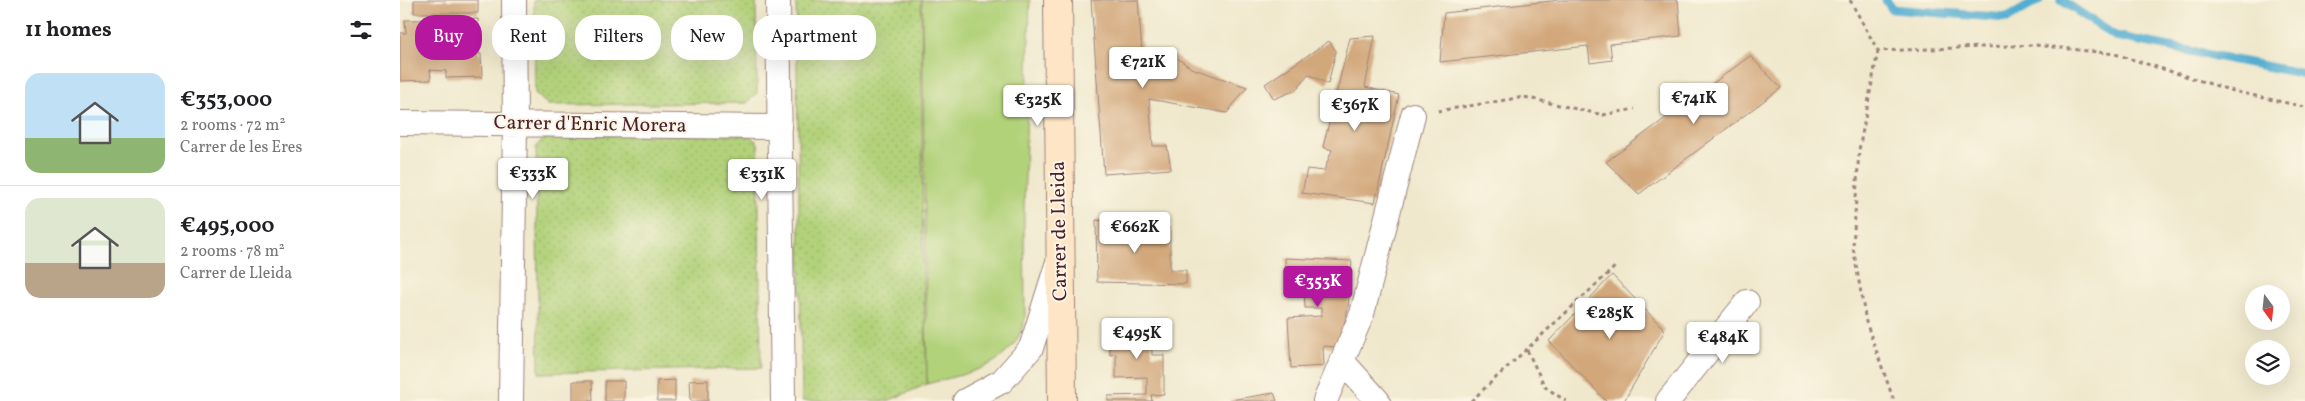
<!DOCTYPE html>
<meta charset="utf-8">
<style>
:root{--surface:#fff;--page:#f6f6f6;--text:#202124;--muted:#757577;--line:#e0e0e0;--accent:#b5179e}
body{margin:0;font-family:Vollkorn,serif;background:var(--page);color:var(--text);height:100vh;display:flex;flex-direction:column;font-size:19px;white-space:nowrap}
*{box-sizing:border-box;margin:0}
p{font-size:16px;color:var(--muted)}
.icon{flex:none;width:28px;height:28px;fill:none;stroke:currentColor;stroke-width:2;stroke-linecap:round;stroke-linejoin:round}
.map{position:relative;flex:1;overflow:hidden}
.panel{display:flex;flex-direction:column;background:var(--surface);width:400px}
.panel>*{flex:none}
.hud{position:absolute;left:15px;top:15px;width:475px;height:45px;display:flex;gap:10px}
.needle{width:32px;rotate:165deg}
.buttons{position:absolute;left:1845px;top:285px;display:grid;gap:10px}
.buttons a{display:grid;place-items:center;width:45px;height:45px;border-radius:50%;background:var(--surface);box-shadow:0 5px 20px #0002;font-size:25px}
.price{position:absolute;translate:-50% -42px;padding:0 11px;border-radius:5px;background:#fff;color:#222;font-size:16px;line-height:32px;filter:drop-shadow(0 1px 2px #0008)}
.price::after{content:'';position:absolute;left:50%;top:30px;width:15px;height:11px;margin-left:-8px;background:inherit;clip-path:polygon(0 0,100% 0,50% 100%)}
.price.on{background:var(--accent);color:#fff}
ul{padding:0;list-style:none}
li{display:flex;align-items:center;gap:15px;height:125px;padding:0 25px}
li+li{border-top:1px solid var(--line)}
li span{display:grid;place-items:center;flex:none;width:140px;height:100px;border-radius:15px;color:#555}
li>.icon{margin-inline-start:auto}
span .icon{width:60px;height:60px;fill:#fffc;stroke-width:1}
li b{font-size:21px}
h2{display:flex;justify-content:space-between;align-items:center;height:60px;padding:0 25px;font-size:21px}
.pill{padding:0 18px;border-radius:20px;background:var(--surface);box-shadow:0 5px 20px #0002;font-size:18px;line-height:45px}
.pill.on{background:var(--accent);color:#fff}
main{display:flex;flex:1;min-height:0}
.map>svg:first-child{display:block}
.grass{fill:url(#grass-dots);stroke:#7e7852}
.garden{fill:#b2d27a;stroke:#7e7852}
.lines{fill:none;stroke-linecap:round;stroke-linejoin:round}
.stream{stroke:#53add1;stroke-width:9}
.building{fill:#d2a77a;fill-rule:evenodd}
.street-casing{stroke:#9c847c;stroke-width:26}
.secondary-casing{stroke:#9c847c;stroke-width:30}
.path{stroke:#9c847c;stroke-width:3;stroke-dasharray:4 4;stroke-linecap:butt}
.street{stroke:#fff;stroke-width:24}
.secondary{stroke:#fde5c5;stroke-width:28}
.labels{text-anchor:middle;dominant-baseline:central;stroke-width:4;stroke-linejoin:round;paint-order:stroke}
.street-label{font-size:20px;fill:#4a1f2b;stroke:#fcf5e5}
</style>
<main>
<section class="panel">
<h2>11 homes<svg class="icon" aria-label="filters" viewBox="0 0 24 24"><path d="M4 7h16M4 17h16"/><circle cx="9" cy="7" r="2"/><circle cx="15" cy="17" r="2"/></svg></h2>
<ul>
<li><span style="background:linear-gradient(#bfe0f5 65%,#8fb573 0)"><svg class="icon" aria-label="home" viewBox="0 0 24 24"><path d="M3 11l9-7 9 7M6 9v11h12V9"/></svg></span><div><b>€353,000</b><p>2 rooms · 72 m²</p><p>Carrer de les Eres</p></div></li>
<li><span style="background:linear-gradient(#dfe7d0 65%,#b9a48a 0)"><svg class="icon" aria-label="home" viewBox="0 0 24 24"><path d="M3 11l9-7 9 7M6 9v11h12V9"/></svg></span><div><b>€495,000</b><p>2 rooms · 78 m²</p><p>Carrer de Lleida</p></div></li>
</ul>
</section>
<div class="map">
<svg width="1905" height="401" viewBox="0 0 1905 401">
<defs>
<pattern id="grass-dots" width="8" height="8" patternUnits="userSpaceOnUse" patternTransform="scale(1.25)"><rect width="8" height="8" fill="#b2d27a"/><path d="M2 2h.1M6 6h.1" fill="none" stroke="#9bb46a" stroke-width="1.8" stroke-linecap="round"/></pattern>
</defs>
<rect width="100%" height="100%" fill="#fcf5e5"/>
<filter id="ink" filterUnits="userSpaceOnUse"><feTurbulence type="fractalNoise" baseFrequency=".02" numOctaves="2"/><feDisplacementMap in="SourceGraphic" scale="10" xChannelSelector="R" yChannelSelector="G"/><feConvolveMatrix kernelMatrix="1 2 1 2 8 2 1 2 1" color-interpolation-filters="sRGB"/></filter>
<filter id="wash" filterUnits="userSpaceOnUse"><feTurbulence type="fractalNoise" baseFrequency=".0096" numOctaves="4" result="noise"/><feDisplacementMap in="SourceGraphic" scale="20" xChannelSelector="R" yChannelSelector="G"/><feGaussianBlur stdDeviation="1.12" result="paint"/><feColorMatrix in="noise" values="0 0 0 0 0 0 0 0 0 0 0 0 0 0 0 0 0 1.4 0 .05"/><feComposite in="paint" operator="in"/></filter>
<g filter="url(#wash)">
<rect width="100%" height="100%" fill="#efe8cc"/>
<path class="grass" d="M134,0h222l1,93 -10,10 -199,2 -13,-12z
M396,0h125l2,254 4,130 -39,17h-86z
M146,135h203l9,8 3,225 -222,5 -3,-226z"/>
<path class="garden" d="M522,0h108l-6,210 1,108c-11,50 -56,54 -98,66z"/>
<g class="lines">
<path class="stream" d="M1486,0l6,9 116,9 31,-18
M1661,0l54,36 190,38"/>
</g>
<g id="blocks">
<path class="building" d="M14,0h64v13h-64z
M691,0h47l4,53h28l21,15 56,19 -20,26 -78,-14 4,47h14l4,23 -67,5z
M1160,0h118l3,36 -71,8 2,16 -22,3 -2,-17 -148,16 4,-49z
M78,19l1,35h2l1,23 -36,1v-7l-16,-1 1,10 -31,1v-48h6l-1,-13zM48,41h14v13h-14z
M975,36l-10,51 34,8 -24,108 -73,-10 5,-24 17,2 8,-21 -9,-3 27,-109z
M929,41l7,10 -8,33 -20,-10 -12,16 -22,9 -9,-15z
M1350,56l31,32 -142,106 -33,-32z
M696,220l74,8v42h16v14l-89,-2z
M885,258l67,3 -4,48 -10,38 -15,-1 1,20 -33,2 -3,-50 33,-2v-8h-16l-1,-19 -17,-1z
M1212,275l53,55 -41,71h-18l-57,-60z
M751,325l1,30h12v39l-13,1 1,6h-44v-5l39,-1v-18l-31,1v-24l-6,1 -1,-29z
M275,380v21h-18v-20z
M308,380v21h-18l-1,-20z
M173,381h19l1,20h-20z
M205,381h19v20h-19z
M874,393l3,8h-47v-1z"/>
</g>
</g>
<g filter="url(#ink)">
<use href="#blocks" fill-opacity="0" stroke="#9c847c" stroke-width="1"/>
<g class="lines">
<defs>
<path id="street" d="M378,0l5,401
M0,123l380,4
M942,361l36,40
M111,401l4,-277 -1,-124
M565,401l37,-20 29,-33 26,-83
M925,401l37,-87 51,-199
M1268,401l79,-99"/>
<path id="secondary" d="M658,0l4,401"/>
</defs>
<use href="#street" class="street-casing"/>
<use href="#secondary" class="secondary-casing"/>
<path class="path" d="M1450,0l28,51 157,-6 80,9 118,37 72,16
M1478,51l-19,99 -6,97 13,75 28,79
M1038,111l86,-14 79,18 32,-6
M1127,350l18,37 21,14
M1071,401l145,-135"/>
<use href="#street" class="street"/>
<use href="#secondary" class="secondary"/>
</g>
</g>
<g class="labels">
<g class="street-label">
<text transform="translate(190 125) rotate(1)">Carrer d'Enric Morera</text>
<text transform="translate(660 231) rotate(-91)">Carrer de Lleida</text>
</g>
</g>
</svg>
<div class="buttons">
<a><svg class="needle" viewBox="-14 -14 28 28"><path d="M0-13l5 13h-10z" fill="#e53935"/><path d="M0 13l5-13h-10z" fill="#757577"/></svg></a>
<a><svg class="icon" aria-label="layers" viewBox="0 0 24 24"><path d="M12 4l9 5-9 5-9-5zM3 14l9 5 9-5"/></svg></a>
</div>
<b class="price" style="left:743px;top:89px">€721K</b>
<b class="price" style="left:1294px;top:125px">€741K</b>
<b class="price" style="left:638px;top:127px">€325K</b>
<b class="price" style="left:955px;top:132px">€367K</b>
<b class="price" style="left:133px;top:200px">€333K</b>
<b class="price" style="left:362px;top:201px">€331K</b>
<b class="price" style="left:735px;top:254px">€662K</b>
<b class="price on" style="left:918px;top:308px">€353K</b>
<b class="price" style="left:1210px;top:340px">€285K</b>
<b class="price" style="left:737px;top:360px">€495K</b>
<b class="price" style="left:1323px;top:364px">€484K</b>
<div class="hud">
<a class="pill on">Buy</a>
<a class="pill">Rent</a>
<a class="pill">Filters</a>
<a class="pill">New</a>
<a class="pill">Apartment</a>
</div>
</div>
</main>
